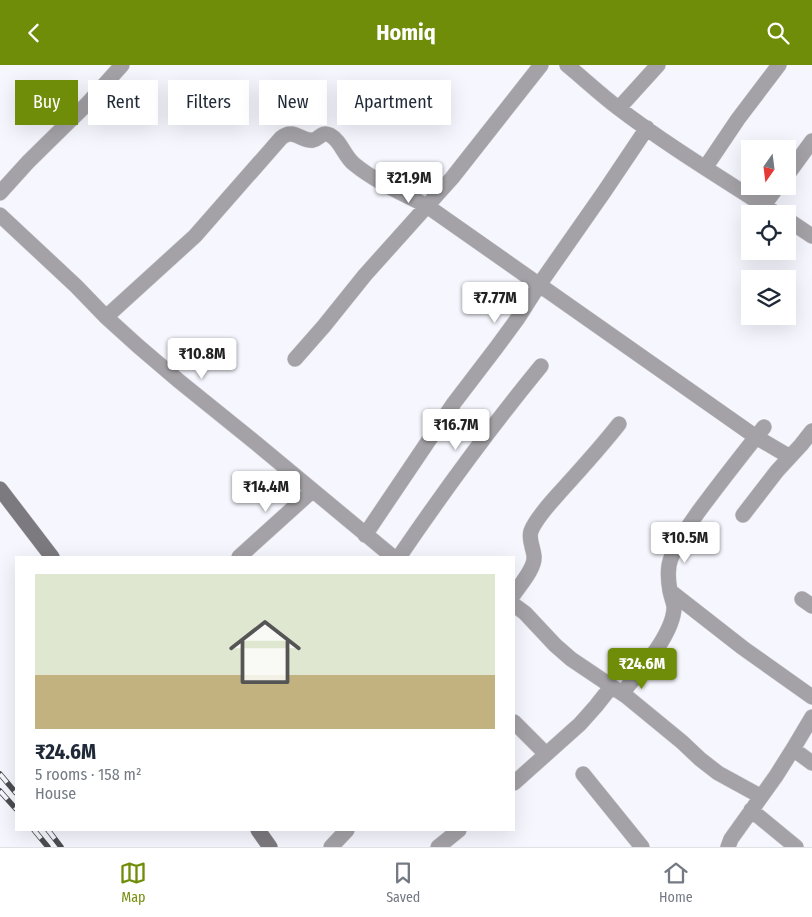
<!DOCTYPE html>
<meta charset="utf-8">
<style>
:root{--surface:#fff;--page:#f2f2f3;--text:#1f2937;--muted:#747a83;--line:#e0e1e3;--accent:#708d0a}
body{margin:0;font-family:"Fira Sans Condensed",sans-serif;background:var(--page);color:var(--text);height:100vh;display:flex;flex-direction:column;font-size:19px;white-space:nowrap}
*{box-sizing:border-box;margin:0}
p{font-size:16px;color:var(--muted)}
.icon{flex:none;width:28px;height:28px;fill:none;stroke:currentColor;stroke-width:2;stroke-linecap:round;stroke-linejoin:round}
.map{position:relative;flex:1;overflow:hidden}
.details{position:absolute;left:15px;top:491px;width:500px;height:275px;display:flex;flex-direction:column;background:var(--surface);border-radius:0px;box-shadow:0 5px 20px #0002}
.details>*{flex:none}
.guide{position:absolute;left:15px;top:15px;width:500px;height:45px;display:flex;gap:10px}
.needle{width:32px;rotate:194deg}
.fabs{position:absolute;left:741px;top:75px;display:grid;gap:10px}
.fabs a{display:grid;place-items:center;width:55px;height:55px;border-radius:0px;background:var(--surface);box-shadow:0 5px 20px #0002;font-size:25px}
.price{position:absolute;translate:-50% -42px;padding:0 11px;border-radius:5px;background:#fff;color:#222;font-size:16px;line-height:32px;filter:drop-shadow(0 1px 2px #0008)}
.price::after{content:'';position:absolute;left:50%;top:30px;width:15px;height:11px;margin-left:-8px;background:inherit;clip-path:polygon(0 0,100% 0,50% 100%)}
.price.current{background:var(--accent);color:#fff}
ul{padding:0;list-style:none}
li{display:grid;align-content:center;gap:10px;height:265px;padding:0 20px}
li+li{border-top:1px solid var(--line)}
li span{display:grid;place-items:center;height:155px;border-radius:0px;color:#555}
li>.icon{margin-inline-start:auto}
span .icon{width:90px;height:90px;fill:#fffc;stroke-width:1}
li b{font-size:21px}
.chip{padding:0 18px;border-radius:0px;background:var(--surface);box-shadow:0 5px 20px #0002;font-size:18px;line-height:45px}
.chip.current{background:var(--accent);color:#fff}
header{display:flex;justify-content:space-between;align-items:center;height:65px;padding:0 20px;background:var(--accent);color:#fff;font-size:22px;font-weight:700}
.menu{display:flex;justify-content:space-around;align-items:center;height:70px;border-top:1px solid var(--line);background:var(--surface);font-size:14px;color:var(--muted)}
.menu a{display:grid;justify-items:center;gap:2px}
.menu .current{color:var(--accent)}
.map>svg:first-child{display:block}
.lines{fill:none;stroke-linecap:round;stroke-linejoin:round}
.street-casing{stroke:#d2d3d9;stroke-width:16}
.secondary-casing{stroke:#d2d3d9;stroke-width:16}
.street{stroke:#a4a2a6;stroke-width:15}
.secondary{stroke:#7c797f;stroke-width:15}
.rail-casing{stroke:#4c4d51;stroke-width:5.5}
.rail{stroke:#f6f7fe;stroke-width:4;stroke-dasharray:11;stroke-linecap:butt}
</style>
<header><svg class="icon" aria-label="back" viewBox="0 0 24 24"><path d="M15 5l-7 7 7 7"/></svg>Homiq<svg class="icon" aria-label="search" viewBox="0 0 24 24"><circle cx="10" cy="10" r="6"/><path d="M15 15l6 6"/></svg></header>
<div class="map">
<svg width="812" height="782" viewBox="0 0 812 782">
<rect width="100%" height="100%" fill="#f6f7fe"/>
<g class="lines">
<defs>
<path id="street" d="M567,0c17,14 33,29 50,42 51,39 106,72 160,107
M619,43l39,-43
M705,103l33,-49 41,-54
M788,109l24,-33
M0,128l28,-31 60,-59 34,-38
M764,140l14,-19
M0,150l76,71 30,31 32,29 41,35 78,63 136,113
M788,155l24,16
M106,252l89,-81 86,-98c13,-11 20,4 32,2 7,-1 8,-9 17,-5 11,6 14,21 24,29 22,18 48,29 73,42l329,231 34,20
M295,294l29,-33 41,-51 87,-97 89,-113
M743,450l34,-44 24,-26 11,-14
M365,470l89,-132 42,-55 22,-30 21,-33 65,-93 43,-64
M239,492l73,-66
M399,492c45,-66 91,-129 142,-191
M670,526l73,57 69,49
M514,529c6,-9 21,-26 20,-37 0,-8 -6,-17 -3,-26 5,-13 21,-30 30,-40 20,-22 40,-44 58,-67
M802,534l10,7
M514,540l11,8 30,32 16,14 55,37 56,46 18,17 18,14 42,23
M622,628c16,-19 53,-60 52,-87 -1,-5 -3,-10 -4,-15 -2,-11 -3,-23 1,-33 9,-21 23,-41 37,-59 18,-24 37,-48 56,-72
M514,657l32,32
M793,684l19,14
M583,709l59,73
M514,718l66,-59 16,-18 15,-19
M751,745l45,37
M331,782l16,-17
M438,782l21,-17
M728,782l3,-8 45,-63 17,-27 19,-32"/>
<path id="secondary" d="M0,424l52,68
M258,765l12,17"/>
</defs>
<use href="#street" class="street-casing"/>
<use href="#secondary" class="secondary-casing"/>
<use href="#street" class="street"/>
<use href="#secondary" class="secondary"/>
<defs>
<path id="rail" d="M0,709l16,19
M0,726l16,18
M34,765l14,17
M48,765l13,17"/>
</defs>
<use href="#rail" class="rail-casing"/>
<use href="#rail" class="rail"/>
</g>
</svg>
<div class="fabs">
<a><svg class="needle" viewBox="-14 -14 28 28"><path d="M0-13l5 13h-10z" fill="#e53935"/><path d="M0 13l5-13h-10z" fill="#747a83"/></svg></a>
<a><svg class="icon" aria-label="locate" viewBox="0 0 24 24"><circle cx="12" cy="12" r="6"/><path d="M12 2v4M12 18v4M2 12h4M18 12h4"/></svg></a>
<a><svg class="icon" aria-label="layers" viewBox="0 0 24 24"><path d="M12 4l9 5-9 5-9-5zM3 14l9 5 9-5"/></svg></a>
</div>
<b class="price" style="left:409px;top:139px">₹21.9M</b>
<b class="price" style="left:495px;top:259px">₹7.77M</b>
<b class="price" style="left:202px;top:315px">₹10.8M</b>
<b class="price" style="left:456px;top:386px">₹16.7M</b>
<b class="price" style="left:266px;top:448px">₹14.4M</b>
<b class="price" style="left:685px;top:499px">₹10.5M</b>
<b class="price current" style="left:642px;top:625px">₹24.6M</b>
<div class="guide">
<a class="chip current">Buy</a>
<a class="chip">Rent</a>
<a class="chip">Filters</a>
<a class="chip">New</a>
<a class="chip">Apartment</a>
</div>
<section class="details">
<ul>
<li><span style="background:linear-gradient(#dfe7d0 65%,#c2b280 0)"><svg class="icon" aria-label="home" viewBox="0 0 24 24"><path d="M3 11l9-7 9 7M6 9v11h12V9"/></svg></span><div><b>₹24.6M</b><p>5 rooms · 158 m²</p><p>House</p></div></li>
</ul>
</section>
</div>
<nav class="menu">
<a class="current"><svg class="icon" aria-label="map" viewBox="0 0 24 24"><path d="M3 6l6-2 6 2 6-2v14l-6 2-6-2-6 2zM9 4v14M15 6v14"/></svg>Map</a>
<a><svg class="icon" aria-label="saved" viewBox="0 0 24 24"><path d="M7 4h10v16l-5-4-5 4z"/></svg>Saved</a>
<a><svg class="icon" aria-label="home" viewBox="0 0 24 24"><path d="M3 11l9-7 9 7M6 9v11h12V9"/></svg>Home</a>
</nav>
